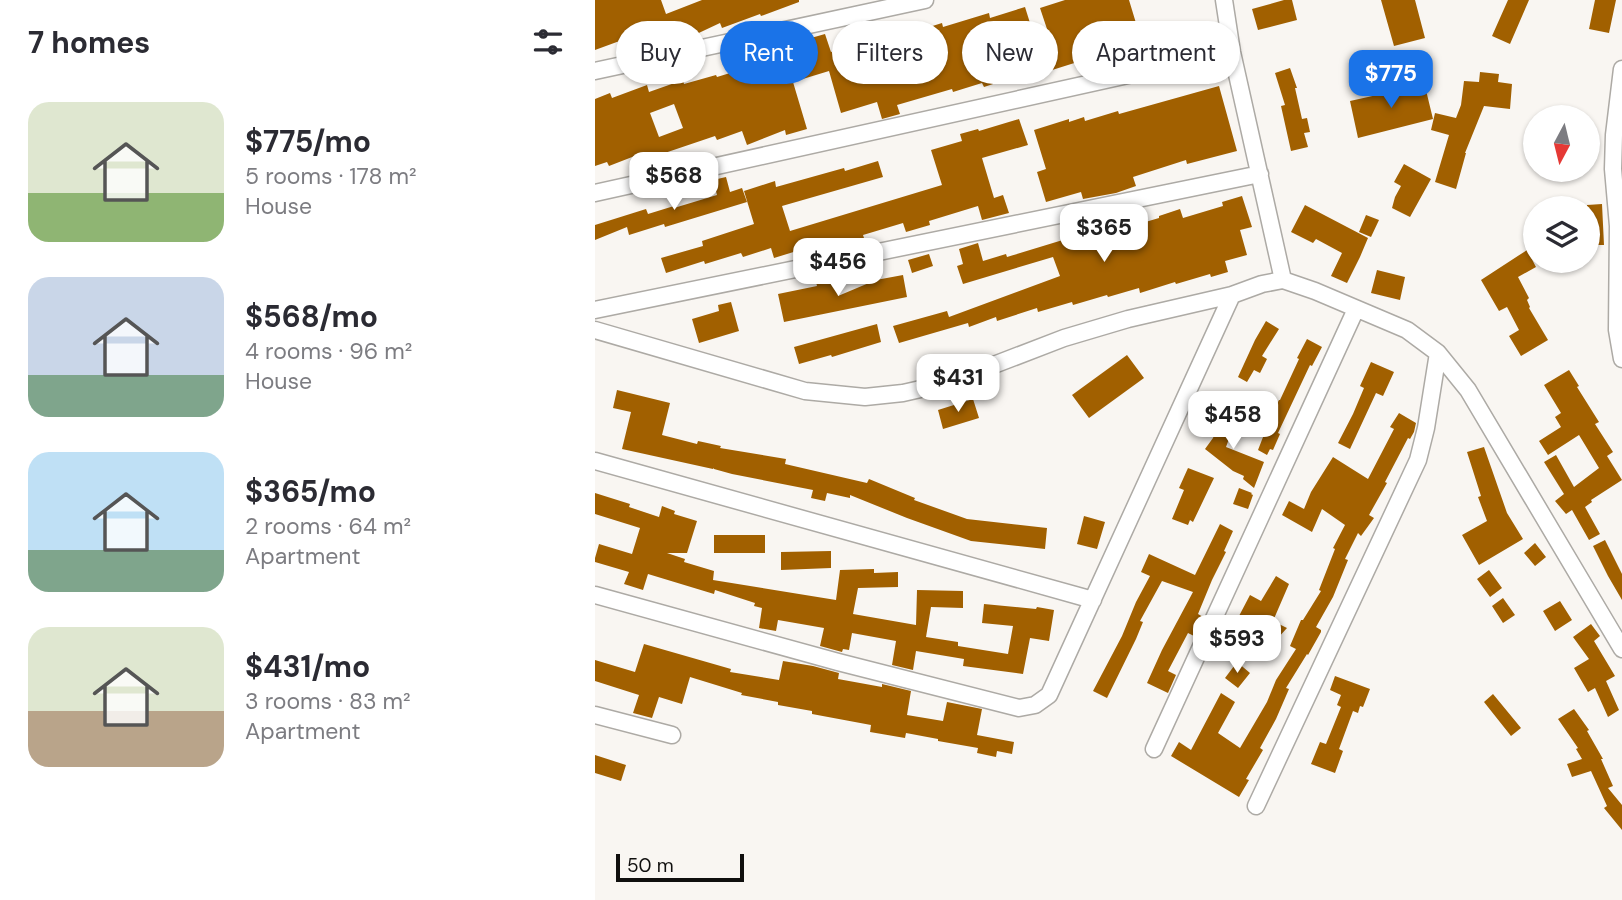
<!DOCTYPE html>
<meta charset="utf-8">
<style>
:root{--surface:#fff;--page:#f2f2f3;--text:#2b2b33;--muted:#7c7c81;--accent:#1a73e8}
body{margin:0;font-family:"DM Sans",sans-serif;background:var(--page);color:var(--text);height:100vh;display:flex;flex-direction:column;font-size:26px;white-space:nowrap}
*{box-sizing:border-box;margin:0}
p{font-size:23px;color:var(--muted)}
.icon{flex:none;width:38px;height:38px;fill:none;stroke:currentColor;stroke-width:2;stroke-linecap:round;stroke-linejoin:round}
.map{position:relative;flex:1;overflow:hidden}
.details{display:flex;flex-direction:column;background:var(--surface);width:595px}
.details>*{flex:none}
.hud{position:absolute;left:21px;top:21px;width:665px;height:63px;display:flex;gap:14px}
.needle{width:46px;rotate:187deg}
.fabs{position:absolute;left:928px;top:105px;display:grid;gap:14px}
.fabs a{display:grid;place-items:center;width:77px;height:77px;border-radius:50%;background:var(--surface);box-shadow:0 2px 5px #0004;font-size:35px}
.scale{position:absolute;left:21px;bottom:18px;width:128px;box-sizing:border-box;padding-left:7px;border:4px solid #100f0e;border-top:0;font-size:19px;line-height:24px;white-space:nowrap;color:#100f0e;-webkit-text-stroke:5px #f9f6f2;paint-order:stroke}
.price{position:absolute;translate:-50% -60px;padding:0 16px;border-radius:14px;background:#fff;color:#222;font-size:23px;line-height:46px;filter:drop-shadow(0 2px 4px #0008)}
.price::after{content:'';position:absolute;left:50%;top:42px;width:21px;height:16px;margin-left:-10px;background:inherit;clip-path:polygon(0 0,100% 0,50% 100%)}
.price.on{background:var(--accent);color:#fff}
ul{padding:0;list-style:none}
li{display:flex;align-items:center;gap:21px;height:175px;padding:0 28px}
li span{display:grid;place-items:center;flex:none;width:196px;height:140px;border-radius:21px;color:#555}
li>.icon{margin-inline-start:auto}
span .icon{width:84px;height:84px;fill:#fffc;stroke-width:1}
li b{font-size:30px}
h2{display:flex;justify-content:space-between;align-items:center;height:84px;padding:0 28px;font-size:30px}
.tag{padding:0 24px;border-radius:32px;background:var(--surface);box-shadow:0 2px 5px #0004;font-size:24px;line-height:63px}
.tag.on{background:var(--accent);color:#fff}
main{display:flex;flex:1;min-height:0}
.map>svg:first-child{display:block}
.building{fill:#a16000;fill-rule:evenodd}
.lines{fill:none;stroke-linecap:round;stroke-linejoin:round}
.street-casing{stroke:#adaaa5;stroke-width:19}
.street{stroke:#fff;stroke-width:16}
</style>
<main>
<section class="details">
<h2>7 homes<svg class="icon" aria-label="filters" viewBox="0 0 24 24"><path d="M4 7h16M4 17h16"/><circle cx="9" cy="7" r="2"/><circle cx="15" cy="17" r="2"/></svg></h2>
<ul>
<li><span style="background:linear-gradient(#dfe7d0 65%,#8fb573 0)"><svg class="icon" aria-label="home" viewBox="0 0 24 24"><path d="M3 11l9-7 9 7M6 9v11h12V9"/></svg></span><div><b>$775/mo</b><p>5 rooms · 178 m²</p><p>House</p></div></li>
<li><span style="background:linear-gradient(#c9d6e8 70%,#7fa58c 0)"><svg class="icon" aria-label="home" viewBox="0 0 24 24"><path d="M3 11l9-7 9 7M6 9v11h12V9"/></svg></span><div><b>$568/mo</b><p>4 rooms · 96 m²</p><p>House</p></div></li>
<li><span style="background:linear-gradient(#bfe0f5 70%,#7fa58c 0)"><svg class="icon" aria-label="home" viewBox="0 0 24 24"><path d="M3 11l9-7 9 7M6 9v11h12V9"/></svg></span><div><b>$365/mo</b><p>2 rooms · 64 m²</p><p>Apartment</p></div></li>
<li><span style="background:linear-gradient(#dfe7d0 60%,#b9a48a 0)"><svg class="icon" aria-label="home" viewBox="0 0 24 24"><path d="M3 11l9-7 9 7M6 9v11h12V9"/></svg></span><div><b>$431/mo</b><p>3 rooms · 83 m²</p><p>Apartment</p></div></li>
</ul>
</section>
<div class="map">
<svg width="1027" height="900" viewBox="0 0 1027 900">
<rect width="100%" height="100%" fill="#f9f6f2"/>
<path class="building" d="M0,0h66l5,14 36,-14h97v2l-38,14 -1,-2 -38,14 -2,-5 -34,16 -3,-7 -54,18 -4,-11 -30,11z
M470,0h64l10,33 19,-5 1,6 48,-13 4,14 -54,15 -2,-5 -65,22 -3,-8 -38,12 -1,-5 -64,21 -2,-4 -29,9 -1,-3 -55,16 3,9 -18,5 -5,-17 -36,11 -12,-42 -36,11 14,47 -21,6 -1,-5 -38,15 -5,-14 -25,9 -2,-4 -68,23 -2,-7 -36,14 -2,-4 -12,4v-67l15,-6 2,5 35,-13 2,7 34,-12 1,4 32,-9 1,2 36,-11 1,5 33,-10 1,2 28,-9 -5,-16 14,-4 6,18 34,-10 -2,-5 22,-6 3,9 54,-17 1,4 46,-14 1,5 35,-11 5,16 -35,11 1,3 -5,2 7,25 52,-16 -1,-3 3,-1 -12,-36zM79,104l9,24 -24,9 -9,-24z
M689,0h8l5,20 -39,10 -6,-21z
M786,0h34l10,38 -31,8z
M913,0h21l-19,44 -18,-8z
M1000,0h21l-7,33 -20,-4z
M695,68l7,20h-2l7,31 5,-1 3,14 -6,1 4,14 -17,4 -10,-45 4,-1 -10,-32z
M885,72l19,2 -1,8 14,2 -2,25 -26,-3 -19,47h1l-10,36 -21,-7 14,-47 -18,-5 4,-17 21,5 5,-13 3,-24 15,1z
M829,82l9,37 -75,19 -8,-37 45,-10v-2z
M624,86l18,65 -50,13 -1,-4 -53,17 3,9 -20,7 -33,6 -2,-7 -35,10 -9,-30 9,-3 -12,-39 35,-11v3l15,-5 1,4 33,-10 1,3z
M424,119l9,26 -46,13 12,40 9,-3 6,18 -27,7 -4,-14 -49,15 1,4 -24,7 -3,-9 -40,12 3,9 -31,6 -2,-5 -18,6 -2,-5 -39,12 -3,-10 -28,9 -2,-4 -36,11 -1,-3 -38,12 -5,-15 42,-12 -1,-5 52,-17 -10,-33 31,-10 1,6 68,-19 1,3 33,-10 5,16 -101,29 8,25 152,-46 -11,-35 31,-9 -2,-7 18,-5 1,2z
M809,164l27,15 -21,38 -18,-9 3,-11 6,-11 -7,-4z
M131,177l4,15 12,-4 5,14 -82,25 -1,-3 -35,11 -2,-8 -32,13v-15l51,-16 2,5 26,-8v2l43,-13 -4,-15z
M647,196l10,31 -12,3 7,25 -22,6 3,11 -17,5 -1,-3 -34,10 -1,-2 -35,11 -1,-5 -31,9 -1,-2 -34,10 -1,-3 -34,10 -1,-4 -40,13 -1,-4 -27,10 -1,-4 -69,20 -6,-17 54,-15 2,6 111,-41 -7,-19 -90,27 -6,-18 6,-2 -4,-15 19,-6 5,18 23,-7 1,3 82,-25 -1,-5 3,-1 -2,-6 14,-3 5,16 51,-15v-2l21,-7 3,9 40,-12 -1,-4z
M1007,204l2,41h-17v-40z
M710,205l63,33 -8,19 -13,26 -16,-7 11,-23 -26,-14 -3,4 -22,-11z
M771,215l13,5 -8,17 -12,-5z
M932,250l9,17 -18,10 11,21 -2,2 3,7 -1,1 19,32 -27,16 -12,-20 10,-6 -12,-23 -8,4 -18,-31z
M334,254l4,12 -21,7 -4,-13z
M782,270l28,7 -5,23 -29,-7z
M308,275l4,22 -123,25 -6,-28 39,-8 -1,-4 19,-4 3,18 38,-16z
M136,302l8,29 -40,12 -7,-24 27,-8 -1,-6z
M671,321l13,8 -17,27 5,3 -7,14 -6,-3 -7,12 -9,-5 17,-37z
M282,324l4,18 -49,15 -1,-2 -32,9 -5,-17z
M712,339l15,8 -10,19 -2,-1 -32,68 2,1 -7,16 -3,-1 -3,6 -9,-5 12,-31h-1l10,-19h1l19,-41 -2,-1z
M532,355l17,23 -55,40 -17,-23z
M776,362l23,10 -11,24 -7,-3 -26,56 -12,-6 15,-29 11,-26 -4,-2z
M974,370l10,16 -2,1 22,35 -4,2 18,28 -6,4 15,24 -31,20 1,2 -7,5 15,27 -11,6 -17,-30 -6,4 -11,-13 9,-7 -20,-32 12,-7 18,32 25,-19 -20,-33 -31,20 -9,-14 22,-14 -6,-10 6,-4 -17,-28z
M22,390l53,13 -8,32 35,9 1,-3 23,5 -1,2 66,11 -1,5 82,19 2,-4 46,19 -1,2 53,19 80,9 -2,21 -74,-8 -64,-23 -57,-23v3l-23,-5 -2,8 -14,-3 2,-8 -81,-16 -18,-5v-1l-1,1 -91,-20 9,-37 -18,-4z
M378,399l6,19 -36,11 -5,-19z
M628,409l15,5 -12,33 38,15 -10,26 -11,-9 1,-3 -11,-5 -28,-22 8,-11z
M804,413l17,10 -2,9 -4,7 -2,-1 -23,44 2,1 -18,32 5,3 -13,18 -3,-3 -13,26 3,1 -15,37 -17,30 5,3v2l-13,23 -1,-1 -21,34 3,1 -13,30 -16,29 3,2 -17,29 3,1 -10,17 -68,-41 8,-14 12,8 30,-57 14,9 -17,31 22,15 27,-46 9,-22 20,-31 -6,-3 11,-26h2l18,-29 -2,-1 16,-41 -2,-1 12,-23 -23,-16 -10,23 -30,-17 7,-14 15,8 7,-17 22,-35 35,22 26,-50 -4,-2z
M889,447l23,66 16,26 -44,26 -17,-30 25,-14 -9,-24 3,-1 -14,-44z
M593,468l26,10 -21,44 -3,-2 -2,5 -16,-6 12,-29 -5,-2z
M644,488l13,5 -1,1 2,1 -5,14 -15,-5z
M0,493l35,11 -1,3 30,10 3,-11 13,5 -1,3 23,7 -10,32h-20l18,6 -1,3 30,9 -1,9 123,20 4,-30 34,-1v4l24,-1v15l-40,1 -5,26 63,11 1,-35 46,1v17l-32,-1 -5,30 32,5v4l50,8 5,-28 -31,-3 2,-19 52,5 1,-2 17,3 -5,31 -19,-3 -7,36 -60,-8 1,-7 -48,-8 -3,19 -21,-5 4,-24 -44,-8 -3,17 -6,-1 -1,3 -22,-6 4,-18 -46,-8 -2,11 -17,-3 3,-20 -8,-2 1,-3 -40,-13 -1,4 -66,-20 -5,16 -19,-6 5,-12 -34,-10v-4l4,-14 33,10 8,-26 -45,-14z
M489,516l21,6 -8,27 -20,-5z
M625,524l13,7 -9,20 2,1 -14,28 -14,34 5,3 -9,19 -6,-3 -20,38 8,4 -8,18 -21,-10 15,-33 31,-58 -31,-11 -22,40 3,1 -7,17 -29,59 -14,-7 29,-55 14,-34 14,-26 -9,-4 8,-18 46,21z
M119,535h51v18h-51z
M1010,540l17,34v26l-14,-24 -15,-30z
M940,543l11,14 -11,9 -11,-13z
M236,551v17l-50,2v-18z
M894,570l13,18 -12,9 -13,-18z
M681,576l13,8 -16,37 14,7 -10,11 -9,-4 -13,21 -15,-9 14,-23 -15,-8 11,-21 11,6z
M908,598l12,17 -12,8 -11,-17z
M965,601l12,19 -17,11 -12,-20z
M996,624l9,12 -6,5 21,35 -9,5 13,29 -11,7 -13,-29 -7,4 -14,-24 15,-9 -16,-22z
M49,644l87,25 -1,3 49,8 4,-19 30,5 26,7 -1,6 44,8v-3l29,7 -4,24 36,6 4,-19 35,7 -5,26 37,7 -2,12 -15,-3 -1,6 -19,-4 1,-5 -40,-7v-2l-32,-6 -1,5 -35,-6 1,-7 -59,-11v-3l-34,-6v-3l-37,-7 1,-2 -52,-16 -8,27 -23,-7 -7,21 -19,-5 6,-18 -44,-14v-21l40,12z
M642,662l13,11 -12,15 -13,-10z
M740,676l35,13 -7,18 -3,-1 -2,7 -5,-2 -14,38 4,2 -8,22 -24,-9 9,-22 6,2 15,-37 -4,-2 4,-10 -11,-5z
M898,694l28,34 -10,8 -27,-34z
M979,709l15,21 -2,1 16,28h-2l12,27 -5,2 14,17v25l-18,-22 3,-2 -16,-35 -19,6 -5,-13 15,-5 -6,-10 2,-1 -20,-29z
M0,755l31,10 -5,16 -26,-8z"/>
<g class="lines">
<defs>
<path id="street" d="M629,0l8,52 51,228
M1027,69l-8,66 -1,34 5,57 -1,104 5,29
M0,71l330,-71
M0,193l637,-141
M0,310l665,-136
M0,330l210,61 60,6 38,-4 44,-10 117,-45 64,-19 104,-24 30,-11 21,-4 32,11 92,39 31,23 30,37 154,259
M0,461l498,139
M0,595l243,67 181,46 16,-3 14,-10 183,-400
M0,715l77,20
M559,749l202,-440
M661,806l162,-346 8,-32 12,-75"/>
</defs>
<use href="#street" class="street-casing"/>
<use href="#street" class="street"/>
</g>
</svg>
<div class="fabs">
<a><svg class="needle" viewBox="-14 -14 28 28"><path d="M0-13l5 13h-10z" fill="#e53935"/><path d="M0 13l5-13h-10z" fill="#7c7c81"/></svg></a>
<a><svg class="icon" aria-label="layers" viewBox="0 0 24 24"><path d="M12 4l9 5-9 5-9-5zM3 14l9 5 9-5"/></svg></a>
</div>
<div class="scale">50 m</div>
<b class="price on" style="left:796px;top:110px">$775</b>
<b class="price" style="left:79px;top:212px">$568</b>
<b class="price" style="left:509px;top:264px">$365</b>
<b class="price" style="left:243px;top:298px">$456</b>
<b class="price" style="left:363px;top:414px">$431</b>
<b class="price" style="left:638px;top:451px">$458</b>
<b class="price" style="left:642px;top:675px">$593</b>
<div class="hud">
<a class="tag">Buy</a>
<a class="tag on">Rent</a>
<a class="tag">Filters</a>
<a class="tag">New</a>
<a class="tag">Apartment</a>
</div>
</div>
</main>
